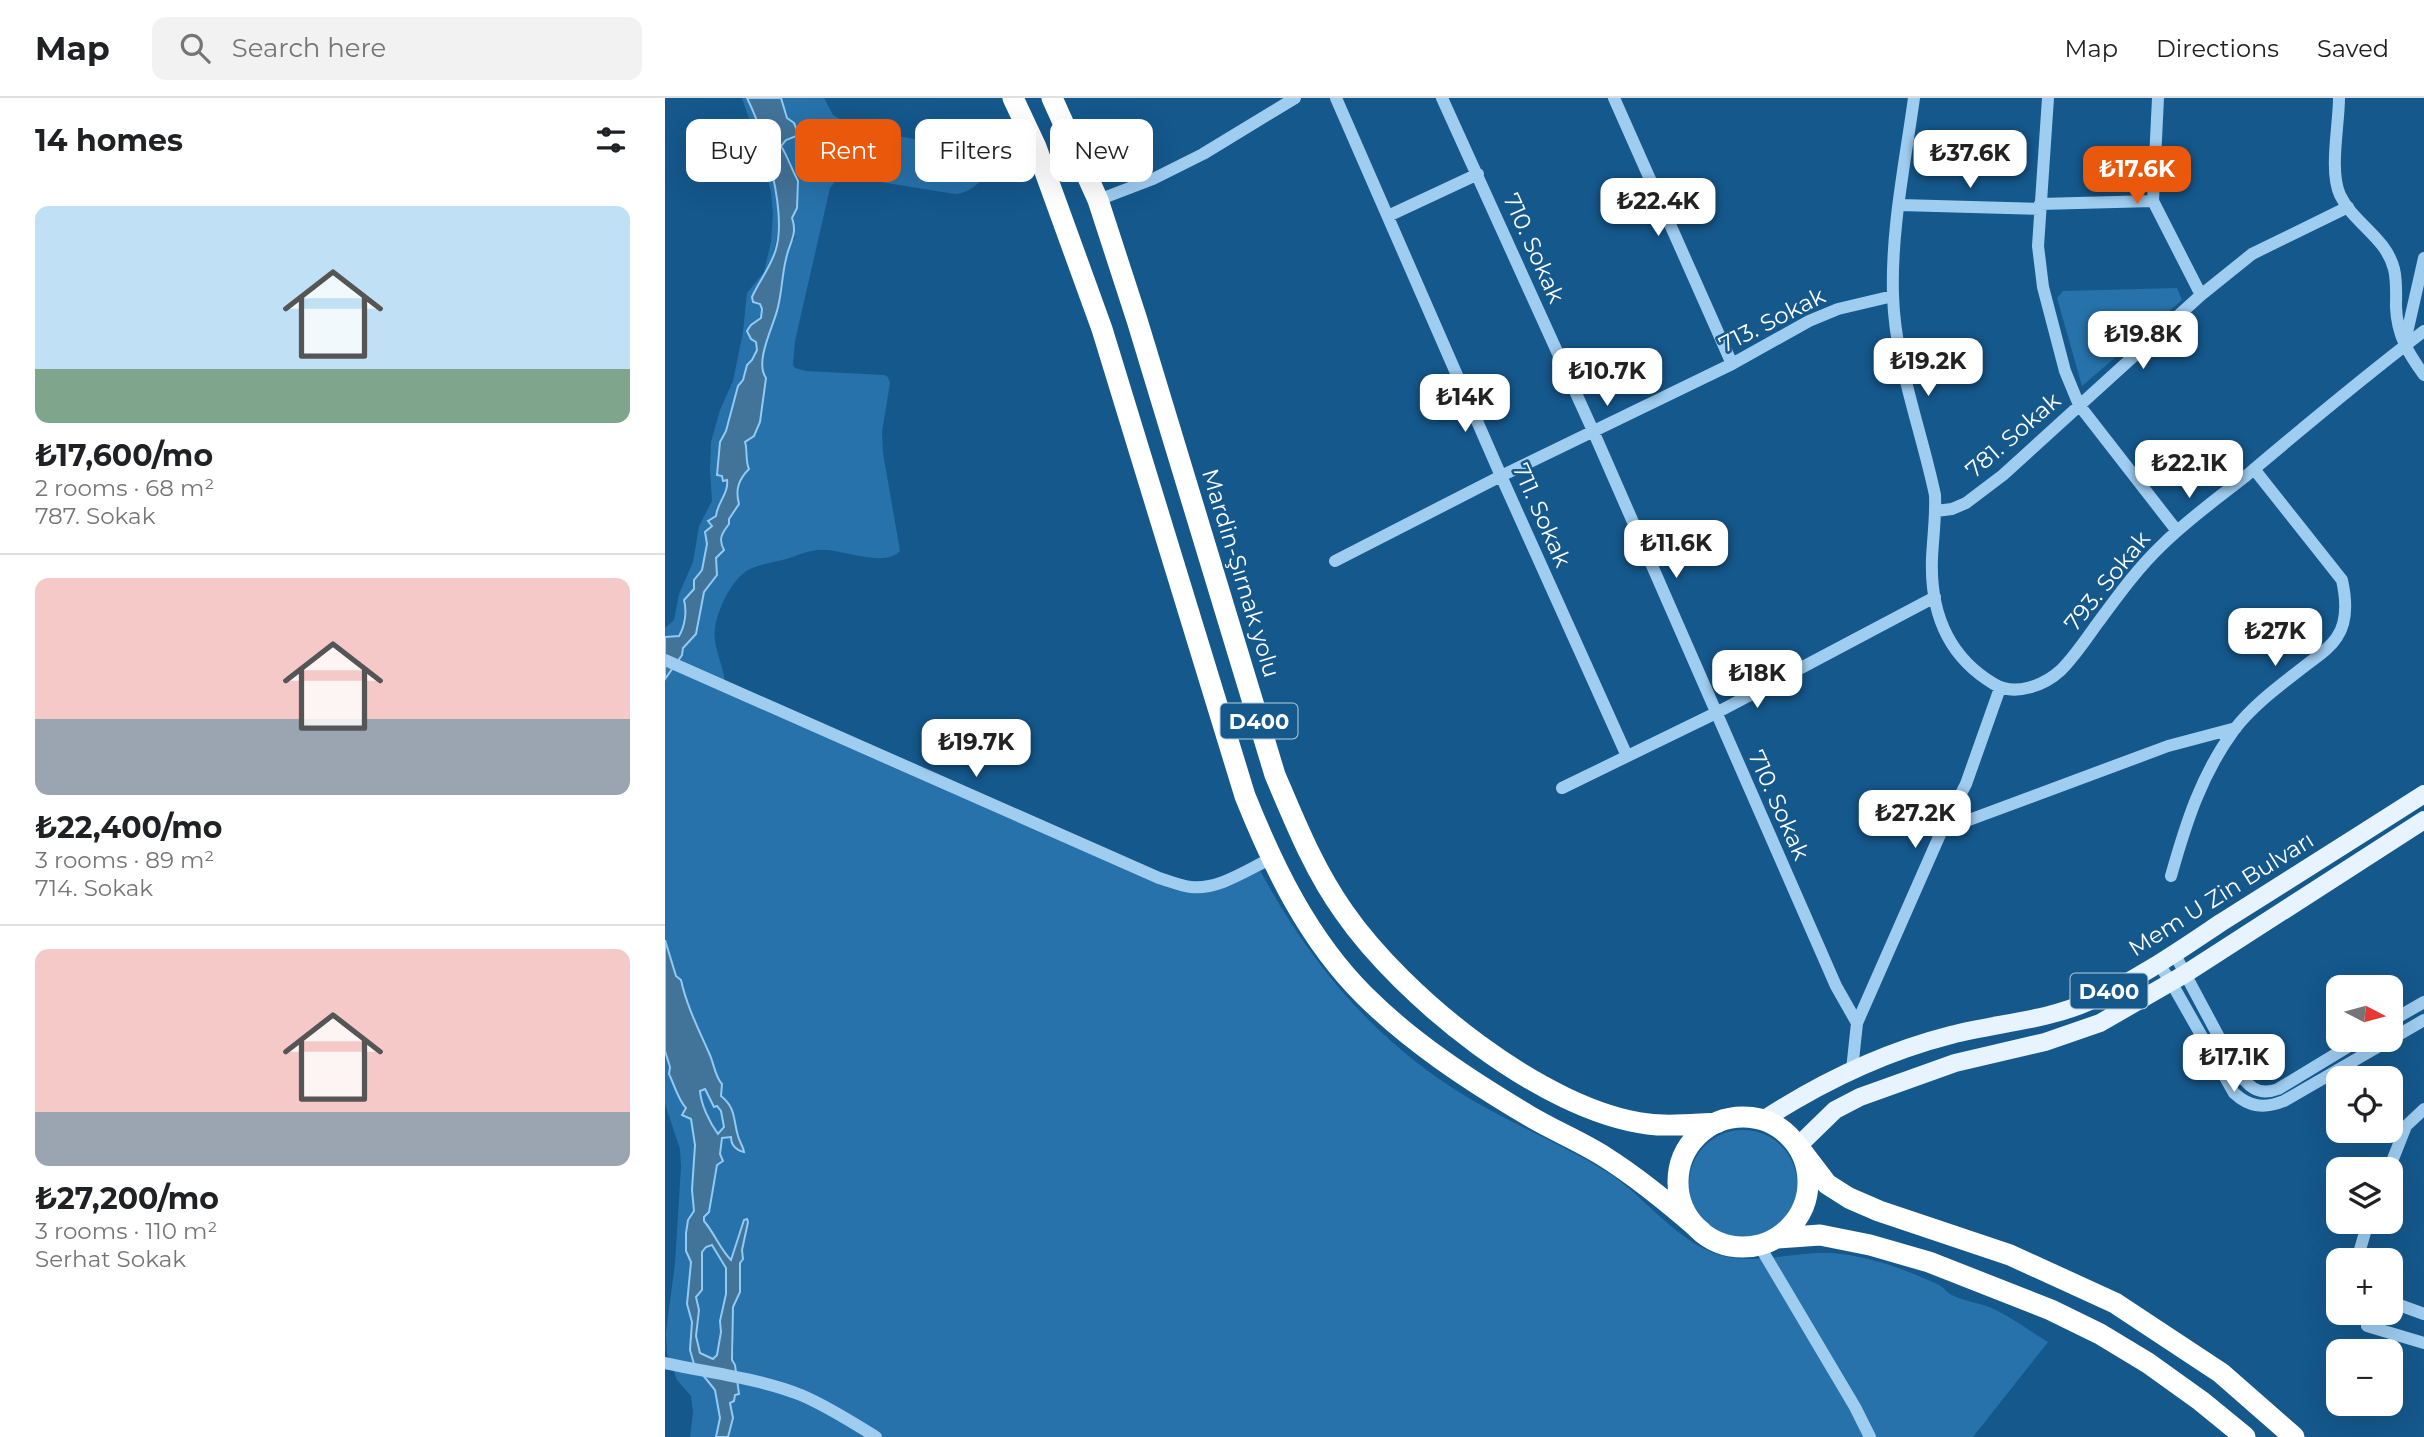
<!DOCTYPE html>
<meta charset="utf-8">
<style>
:root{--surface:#fff;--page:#f2f2f2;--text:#202124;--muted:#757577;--line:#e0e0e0;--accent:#ea580c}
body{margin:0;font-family:Montserrat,sans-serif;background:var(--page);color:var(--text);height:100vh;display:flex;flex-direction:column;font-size:26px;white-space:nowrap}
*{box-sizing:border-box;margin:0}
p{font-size:23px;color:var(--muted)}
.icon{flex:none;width:38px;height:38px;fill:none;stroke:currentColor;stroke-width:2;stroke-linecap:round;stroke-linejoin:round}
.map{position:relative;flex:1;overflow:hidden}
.sheet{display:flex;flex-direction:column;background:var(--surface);width:665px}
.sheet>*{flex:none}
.banner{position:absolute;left:21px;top:21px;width:665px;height:63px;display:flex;gap:14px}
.needle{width:46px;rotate:96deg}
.buttons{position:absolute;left:1661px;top:877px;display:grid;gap:14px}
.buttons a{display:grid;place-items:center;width:77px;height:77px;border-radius:14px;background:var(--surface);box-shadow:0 7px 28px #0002;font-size:35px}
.price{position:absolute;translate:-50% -60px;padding:0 16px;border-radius:14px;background:#fff;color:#222;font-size:23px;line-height:46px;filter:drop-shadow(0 2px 4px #0008)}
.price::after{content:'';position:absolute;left:50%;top:42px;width:21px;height:16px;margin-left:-10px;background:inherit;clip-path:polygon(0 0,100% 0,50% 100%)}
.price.selected{background:var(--accent);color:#fff}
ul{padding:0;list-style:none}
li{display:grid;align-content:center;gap:14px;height:371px;padding:0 35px}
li+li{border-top:2px solid var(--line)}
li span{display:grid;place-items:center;height:217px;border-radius:14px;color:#555}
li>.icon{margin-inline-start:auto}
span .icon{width:126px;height:126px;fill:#fffc;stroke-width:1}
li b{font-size:30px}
h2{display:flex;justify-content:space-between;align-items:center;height:84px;padding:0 35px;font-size:30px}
.tag{padding:0 24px;border-radius:14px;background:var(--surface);box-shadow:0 7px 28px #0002;font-size:24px;line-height:63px}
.tag.selected{background:var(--accent);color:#fff}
header{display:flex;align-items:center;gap:42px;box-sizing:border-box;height:98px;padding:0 35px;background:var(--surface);border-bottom:2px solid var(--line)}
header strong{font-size:33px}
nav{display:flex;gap:38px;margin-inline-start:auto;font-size:24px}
.search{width:490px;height:63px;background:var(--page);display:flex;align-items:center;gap:18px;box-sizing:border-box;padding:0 24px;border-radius:14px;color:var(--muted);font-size:26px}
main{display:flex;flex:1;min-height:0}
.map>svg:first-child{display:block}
.green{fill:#2772ab}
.water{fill:#427399;stroke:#91caf3;stroke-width:2;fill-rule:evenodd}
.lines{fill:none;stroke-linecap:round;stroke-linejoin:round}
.minor{stroke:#9fcdf0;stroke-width:12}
.major{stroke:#e7f3ff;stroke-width:18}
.highway{stroke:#fff;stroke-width:21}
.labels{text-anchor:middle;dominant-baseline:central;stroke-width:5;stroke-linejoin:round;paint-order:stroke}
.shield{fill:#15588c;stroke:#b9cddc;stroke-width:2}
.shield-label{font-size:21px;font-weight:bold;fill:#fff}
.street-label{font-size:23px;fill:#fff;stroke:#15588c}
</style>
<header>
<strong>Map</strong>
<div class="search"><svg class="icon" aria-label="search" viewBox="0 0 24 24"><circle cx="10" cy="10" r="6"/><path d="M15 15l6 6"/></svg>Search here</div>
<nav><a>Map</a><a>Directions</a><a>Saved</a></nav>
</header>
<main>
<section class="sheet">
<h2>14 homes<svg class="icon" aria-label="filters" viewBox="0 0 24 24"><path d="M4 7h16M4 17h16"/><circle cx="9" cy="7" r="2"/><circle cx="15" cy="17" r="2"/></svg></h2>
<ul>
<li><span style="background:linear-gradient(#bfe0f5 75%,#7fa58c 0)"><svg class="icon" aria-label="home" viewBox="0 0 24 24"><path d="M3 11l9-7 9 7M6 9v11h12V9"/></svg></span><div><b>₺17,600/mo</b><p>2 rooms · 68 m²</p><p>787. Sokak</p></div></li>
<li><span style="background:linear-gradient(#f6c9c9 65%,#9aa5b1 0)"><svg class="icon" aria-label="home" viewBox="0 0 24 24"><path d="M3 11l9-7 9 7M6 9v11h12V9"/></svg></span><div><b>₺22,400/mo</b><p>3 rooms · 89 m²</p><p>714. Sokak</p></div></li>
<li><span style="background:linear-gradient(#f6c9c9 75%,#9aa5b1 0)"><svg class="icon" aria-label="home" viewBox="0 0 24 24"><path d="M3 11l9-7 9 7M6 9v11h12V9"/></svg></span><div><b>₺27,200/mo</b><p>3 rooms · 110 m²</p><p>Serhat Sokak</p></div></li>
</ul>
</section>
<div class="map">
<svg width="1759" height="1339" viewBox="0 0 1759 1339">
<rect width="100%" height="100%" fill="#15588c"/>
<path class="green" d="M77,0h5c9,18 11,38 18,56 19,48 20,95 -11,138l8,17 -1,9 -10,7 -1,10 6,7 1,8 -19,36 -12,45 -6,11 -2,33 5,1v5l4,-2 1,6 -12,31 -3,1 -1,9 -7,6c3,15 1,38 -11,48v9c-12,12 -8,33 -15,47l-14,1v-9l9,-8 5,-26 14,-32 6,-36 13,-25 -2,-30 1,-29 9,-32 13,-29 10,-49 4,-39 17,-21 7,-30 2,-27 -2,-23 -8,-32z
M116,0h43l9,17 22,13 129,24c12,19 -10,41 -29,42l-112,-18 -7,4 -6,8 -35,153 -2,24 2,3 11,3 78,4 4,2 2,6 -8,49 1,21 17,98c-16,18 -61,-4 -83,-1 -10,1 -21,6 -31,9 -11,3 -26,5 -36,10 -19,10 -32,40 -35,59 -3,20 10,38 10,58l467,201 65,-22c52,97 118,178 215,235 44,26 92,45 135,72 36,23 64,63 104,80 38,16 81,-1 121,1 37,3 72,16 105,31 7,3 10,10 17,12 11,5 24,7 35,11 18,7 42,25 59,35l-75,95h-1245l5,-19 -3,-15 5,-8 4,-1 -7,-34 2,-12 -2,-22 1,-19 5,-11 2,-17v-16l3,-4 -1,-9 5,-20 -5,-6 -8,32 -2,4 -3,-1 -9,-11 -8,-18 -8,-9c3,-15 9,-29 12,-44 3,-13 3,-26 6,-39l10,-1 -1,4 10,10 3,-1 -6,-13 -6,-27 -11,-14 -4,-23 -26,-59 -10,-34 -5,-3 -11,-37v-261l18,-31 13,-14 8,-42 13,-17 -1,-17 6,-12 1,-15 6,-6v-6l9,-13 2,-27 8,-9v-20l-3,-8 11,-8 4,-12 6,-44 -4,-7 1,-15 3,-15 12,-32 10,-60 7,-11 -3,-20 4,-8 3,-27 -9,-23 -9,-14 5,-6 11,-4 2,-5 -12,-13z
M1512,190l5,12 -100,86 -25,-88 6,-7z
M0,953l9,34 12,23 -3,8 8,3 3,7v85l-6,9 -2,13v14l5,15 -4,42 5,18 -2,28 13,26 12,14 5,28 -4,19h-26l3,-24 -2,-17 -14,-16 -10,-27 -1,-20 9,-70 6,-96 -1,-18 -15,-45z
M40,991l9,17h3l4,4 3,17 -6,7c-8,-11 -17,-29 -18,-43z
M1024 1086a54 54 0 1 1 108 0a54 54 0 1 1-108 0Z
M47,1147l14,23v26l-6,29 1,10 -3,22 -5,4 -13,-6 -4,-17 3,-26 -3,-13 7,-18 -1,-27 4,-5z"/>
<path class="water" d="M82,0h34l6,20 7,5 5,12 -13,5 -5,6c7,11 11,24 17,35l-1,27 -5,10c6,17 -3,25 -6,41 -4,16 -4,32 -8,48 -4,19 -24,54 -12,71l-6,44 -6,14 -9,6c3,9 0,19 4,27 -10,10 -14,20 -10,35l-10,15v5c-7,9 -11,15 -5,26l-8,8 1,17 -13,17 -8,42 -13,14 -1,7 -17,24v-42l14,-1c6,-10 8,-25 5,-36l10,-11v-9l8,-10 5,-26 -2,-12 7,-6 -4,-5 8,-5c1,-13 13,-23 11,-36l-4,1 -1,-5 -5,-1 3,-33 6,-11 12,-45 5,-6 4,-15 5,-5 5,-10 -1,-8 -5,-3 -4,-8 4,-6 10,-7 1,-9 -2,-5 -7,-2 -1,-5c7,-16 19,-30 24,-48 11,-38 -12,-117 -29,-151z
M0,842l11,36 5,4c6,27 18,50 28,73 5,10 6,24 13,31l-1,12c15,12 12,23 17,40 2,7 5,10 6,16 -8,-2 -13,-6 -13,-15l-9,1 -2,16 3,7 -6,4 -8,47 -5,5v4c11,13 16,28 27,39l13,-40 3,-1 1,3 -6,28 1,9 -3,4v29l-7,15 -1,53 3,5 4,29 -4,1 -1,6 -4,2 3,15 -5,19h-12l4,-19 -5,-28 -21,-26 -4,-14 2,-28 -5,-18 4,-42 -5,-11v-18l2,-13 6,-9 -2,-21 3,-45 -4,-26 -9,-4 4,-7c-8,-8 -12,-24 -17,-34l1,-7 -5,-16zM40,991l9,18 3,-1 4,5 3,16 -6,7c-8,-11 -17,-29 -18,-43zM47,1147l14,23v26l-6,27 1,11 -4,23 -4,4 -13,-6 -4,-17 3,-26 -3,-13 6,-7v-38l4,-5z"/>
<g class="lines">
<path class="minor" d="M671,0l165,378 126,280
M777,0l152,335 242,553 21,37 -5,47
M949,0l118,266
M1249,0c-9,65 -23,132 -21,197 2,69 28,133 42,200 1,21 -2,42 -3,63 -2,53 15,98 62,126 21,13 51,1 67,-14 14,-14 25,-31 36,-46 20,-27 40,-55 64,-78 26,-26 57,-48 86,-71 58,-49 117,-98 177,-144
M1383,0l-10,148 5,41 22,84 14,34 98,126
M1493,0l-5,103 48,94
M1674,0c0,27 -10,73 1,97 13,28 46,42 54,74 3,12 2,25 2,38 1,28 12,46 28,68
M433,102l55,-21 50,-25 92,-56
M1375,106l113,-3
M1235,107l140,4
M723,118l90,-42
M1739,248l20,-88
M1271,413l16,-2 14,-6 37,-28 198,-180 51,-41 96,-47
M670,463l166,-85 231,-112 77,-43 29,-12 55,-13
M0,562l494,218c10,3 22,8 32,9 27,3 56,-17 79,-28
M897,690l154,-75 219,-116
M1277,732l226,-84 68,-18
M1506,778c15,-53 30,-101 63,-146 18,-24 44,-43 67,-61 12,-10 28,-19 36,-32 11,-16 9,-39 5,-57l-88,-111
M1509,855l62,116c11,16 21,28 42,20l81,-49
M1493,865l13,19 63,111c15,14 30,16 50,8l140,-81
M1726,923l33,-19
M1192,925l85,-193 24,-46 34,-96
M1724,1071l17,-43 18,-17
M1094,1147l96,162 15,30
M1692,1162l11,-38
M1726,1204l33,12
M1702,1228l57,17
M0,1265c45,10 93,15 136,32 26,11 51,27 75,42"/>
<path class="major" d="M1098,1022c57,-37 121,-68 188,-85 46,-12 95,-14 139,-34 47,-21 90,-51 132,-79 68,-43 135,-85 202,-128
M1133,1048l37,-36 25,-13 95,-34 90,-21 55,-19 85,-49 239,-154"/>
<path class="highway" d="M348,0l23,49 66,182 143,467c29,72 63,143 119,199 47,47 105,85 162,119 26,16 54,27 79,43 35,22 66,48 97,75
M387,0l46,102 39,120 138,455c20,47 39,95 69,137 59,85 199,199 304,212 23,3 46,0 69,-1
M1013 1084a65 65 0 1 1 130 0a65 65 0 1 1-130 0Z
M1133,1048l29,38 22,14 30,13 131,44 105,48 106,70 73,64
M1112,1140l43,-3 50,10 59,17 122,48 49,24 48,29 53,38 44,36"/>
</g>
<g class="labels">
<g class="shield">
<rect x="555.5" y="605.5" width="77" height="35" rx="5"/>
<rect x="1405.5" y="875.5" width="77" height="35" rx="5"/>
</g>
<g class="shield-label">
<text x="594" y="623">D400</text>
<text x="1444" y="893">D400</text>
</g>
<g class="street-label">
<text transform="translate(869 150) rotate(66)">710. Sokak</text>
<text transform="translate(1107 222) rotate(-27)">713. Sokak</text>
<text transform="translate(1348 337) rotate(-41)">781. Sokak</text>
<text transform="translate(877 417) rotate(66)">711. Sokak</text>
<text transform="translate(576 475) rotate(73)">Mardin-Şırnak yolu</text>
<text transform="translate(1442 483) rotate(-51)">793. Sokak</text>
<text transform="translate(1114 707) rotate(66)">710. Sokak</text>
<text transform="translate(1556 796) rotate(-32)">Mem U Zin Bulvarı</text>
</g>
</g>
</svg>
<div class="buttons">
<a><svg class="needle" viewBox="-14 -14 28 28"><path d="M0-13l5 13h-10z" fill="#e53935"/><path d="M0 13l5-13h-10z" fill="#757577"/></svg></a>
<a><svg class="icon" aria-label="locate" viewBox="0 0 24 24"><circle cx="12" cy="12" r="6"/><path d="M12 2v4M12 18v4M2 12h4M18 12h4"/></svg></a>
<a><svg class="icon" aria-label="layers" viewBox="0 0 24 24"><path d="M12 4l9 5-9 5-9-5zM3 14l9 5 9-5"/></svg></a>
<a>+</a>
<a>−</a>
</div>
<b class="price" style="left:1305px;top:92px">₺37.6K</b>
<b class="price selected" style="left:1472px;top:108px">₺17.6K</b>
<b class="price" style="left:993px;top:140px">₺22.4K</b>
<b class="price" style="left:1478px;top:273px">₺19.8K</b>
<b class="price" style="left:1263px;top:300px">₺19.2K</b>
<b class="price" style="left:942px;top:310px">₺10.7K</b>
<b class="price" style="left:800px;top:336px">₺14K</b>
<b class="price" style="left:1524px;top:402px">₺22.1K</b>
<b class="price" style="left:1011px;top:482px">₺11.6K</b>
<b class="price" style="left:1610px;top:570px">₺27K</b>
<b class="price" style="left:1092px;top:612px">₺18K</b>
<b class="price" style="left:311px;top:681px">₺19.7K</b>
<b class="price" style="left:1250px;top:752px">₺27.2K</b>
<b class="price" style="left:1569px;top:996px">₺17.1K</b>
<div class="banner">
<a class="tag">Buy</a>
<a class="tag selected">Rent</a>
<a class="tag">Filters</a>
<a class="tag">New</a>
</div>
</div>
</main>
